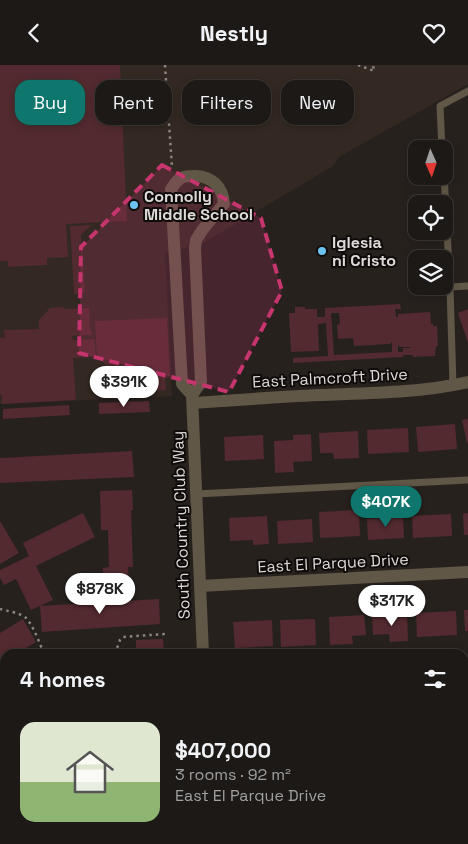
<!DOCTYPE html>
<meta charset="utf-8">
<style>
:root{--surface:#1d1916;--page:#2a2623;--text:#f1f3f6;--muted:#a0a0a1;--line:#3b3835;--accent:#0f766e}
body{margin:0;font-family:"Space Grotesk",sans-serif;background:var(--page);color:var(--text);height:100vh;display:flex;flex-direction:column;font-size:19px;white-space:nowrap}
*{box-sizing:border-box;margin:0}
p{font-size:16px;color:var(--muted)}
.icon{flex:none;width:28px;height:28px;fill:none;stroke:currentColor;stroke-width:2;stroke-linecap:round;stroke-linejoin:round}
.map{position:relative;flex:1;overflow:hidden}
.panel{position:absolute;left:0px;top:584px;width:469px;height:196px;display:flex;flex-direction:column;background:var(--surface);border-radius:15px 15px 0 0;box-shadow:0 2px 8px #0003,0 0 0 1px var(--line)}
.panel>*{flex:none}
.top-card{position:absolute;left:15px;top:15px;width:439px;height:45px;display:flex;gap:10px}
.needle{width:32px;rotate:177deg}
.controls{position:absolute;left:408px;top:75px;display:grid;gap:10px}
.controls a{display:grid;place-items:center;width:45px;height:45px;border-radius:10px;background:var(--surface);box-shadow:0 2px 8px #0003,0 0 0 1px var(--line);font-size:25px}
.price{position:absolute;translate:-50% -42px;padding:0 11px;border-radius:18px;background:#fff;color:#222;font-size:16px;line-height:32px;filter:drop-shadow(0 1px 2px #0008)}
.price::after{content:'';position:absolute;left:50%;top:30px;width:15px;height:11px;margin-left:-8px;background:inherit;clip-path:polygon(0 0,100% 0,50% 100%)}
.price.active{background:var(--accent);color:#fff}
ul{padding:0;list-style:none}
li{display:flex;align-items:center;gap:15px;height:125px;padding:0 20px}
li+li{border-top:1px solid var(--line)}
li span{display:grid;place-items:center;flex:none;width:140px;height:100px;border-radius:15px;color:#555}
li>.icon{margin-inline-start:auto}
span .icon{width:60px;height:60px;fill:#fffc;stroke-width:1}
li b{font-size:21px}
h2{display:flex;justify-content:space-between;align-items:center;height:60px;padding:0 20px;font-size:21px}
.pill{padding:0 18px;border-radius:15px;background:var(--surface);box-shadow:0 2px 8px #0003,0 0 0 1px var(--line);font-size:18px;line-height:45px}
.pill.active{background:var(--accent);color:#fff}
header{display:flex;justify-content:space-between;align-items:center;height:65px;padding:0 20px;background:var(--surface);font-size:22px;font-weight:600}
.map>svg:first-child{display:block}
.built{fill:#332822}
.building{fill:#522a2f;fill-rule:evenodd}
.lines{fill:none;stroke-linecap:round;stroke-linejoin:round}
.path{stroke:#8b8683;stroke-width:2.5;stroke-dasharray:2.5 4;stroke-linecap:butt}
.lane{stroke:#605747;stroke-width:7}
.street{stroke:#605747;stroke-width:12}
.secondary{stroke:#82745b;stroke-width:12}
.marked{fill:#c6356e;fill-opacity:0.2;stroke:#c6356e;stroke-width:4;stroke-dasharray:10 6;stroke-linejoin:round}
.poi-dot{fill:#6cc3f2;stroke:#0e0b0a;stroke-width:2}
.labels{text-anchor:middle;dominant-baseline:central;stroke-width:4;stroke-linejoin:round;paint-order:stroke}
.poi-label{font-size:16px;font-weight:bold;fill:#dedad8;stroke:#0e0b0a;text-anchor:start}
.street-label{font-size:16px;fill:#dedad8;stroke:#0e0b0a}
</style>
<header><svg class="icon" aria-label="back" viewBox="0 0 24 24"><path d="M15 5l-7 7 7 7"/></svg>Nestly<svg class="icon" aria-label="heart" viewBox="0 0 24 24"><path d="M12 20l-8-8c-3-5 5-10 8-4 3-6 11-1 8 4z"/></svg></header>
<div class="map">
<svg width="468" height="779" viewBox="0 0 468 779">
<rect width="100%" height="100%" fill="#27211e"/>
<path class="built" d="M0,0h468v19l-129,73 -6,9 -131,78 -37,9 7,143 -172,8z
M468,760v19h-33v-4h29v-14z"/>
<path class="building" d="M0,0h120l7,156 -61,3 2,33 -21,1v7l-39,2v-6h-8z
M91,160l-10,10 4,58 -11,1 -4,-68z
M400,239l1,5h-6l1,8h2v-3l32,-2 1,12h2v2h4l1,20h-2l-1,10 -22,1v-2h-10v2l-110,6v-5l35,-2 -2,-33 -8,1 1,27 -28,1 -2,-39h6v-6h10v2h12v8h8v-9zM331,248h8l1,11 -3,1 1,14 15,-1 1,8 36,-2 2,-2v10l-58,3zM398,280l2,2h10v1h-7v4h-5z
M63,242l2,2 24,-1 1,23 2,-1v5l-20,1 1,4 21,-1 2,18 -23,1 3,42 -74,4v-9h-2v-57h5l-1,-8 35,-1v-9l11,-12z
M468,244v34l-10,-30z
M167,253l3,59 -5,2 1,11 -58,3 -2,-28 -9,-9 -2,-35z
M149,336l1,11 -51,2v-11z
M69,340l1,10 -67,4v-10z
M468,354v24h-1l-5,-23z
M455,359l2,25 -39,3 -2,-25z
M408,363l1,24 -41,2 -1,-24z
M358,366l1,27 -25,1 -1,-6h-13l-1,-20z
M311,369l1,27 -19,1 1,10 -19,1 -1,-32 19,-1v-5z
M263,370l1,24 -39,2 -1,-24z
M132,386l2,26 -134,6v-25z
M132,425l1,20h-2l2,57h-5l1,20 -26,1v-20l6,-1 -1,-37h-7l-1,-39z
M359,445l1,26 -40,2 -1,-26z
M83,448l12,24 -59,29 17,34 -22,10 -15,-31 -12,6 -4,-7v-8l29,-14 -6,-13z
M468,448v22h-4l-1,-21z
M451,449l1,22 -39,2 -1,-22z
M267,451l2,28 -16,1v-5l-23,1 -1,-23z
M403,452l1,21 -36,2 -1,-21z
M312,454l1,23 -35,2 -1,-23z
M0,456l19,32 -19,11z
M159,534l1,25 -118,8 -2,-26z
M464,545h4v21h-3z
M456,546l1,24 -40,2 -1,-24z
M407,549l1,27 -18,1 -1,-8 -16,1 -1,-19z
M364,550l2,20 -14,1 1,8 -23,1 -1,-28z
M23,554l13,23 -20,12h-11v6l-5,3v-30z
M315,554l1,26 -35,2 -1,-27z
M272,555l1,26 -38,2 -2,-26z
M163,574l1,15h-28v-14z
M464,637h4v49h-4z
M0,683h2l1,35h-3z"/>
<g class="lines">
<path class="path" d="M165,0l7,102
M358,0l16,6 -1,-6
M0,544c7,2 21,4 26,9 7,7 14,26 18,36
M115,589l5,-14 3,-3 42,-3
M0,618l5,-1
M0,620l5,10"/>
<path class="lane" d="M442,84l-2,-43 28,-15
M444,108l6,114 3,98
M450,222l18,-1
M196,429l272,-14
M464,601h4"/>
<path class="street" d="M192,330l-10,-11 -11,-195c3,-4 5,-8 10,-11 4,-2 8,-2 12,-2 18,-1 30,11 31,28l-21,25 -7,11 -1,8 6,134 -9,13 11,259
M193,338c42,-3 84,-6 126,-8 50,-2 100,-2 149,-13
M200,521l268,-14
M209,775v4"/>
<path class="secondary" d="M464,717h4
M0,742l5,-1
M464,749h4
M0,773h5"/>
</g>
<path class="marked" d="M162,100l99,53 21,73 -53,101 -150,-39 2,-106z"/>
<g class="poi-dot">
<circle cx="134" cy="140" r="5"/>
<circle cx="322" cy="186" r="5"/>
</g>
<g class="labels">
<g class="poi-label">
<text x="144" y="131">Connolly<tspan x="144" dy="18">Middle School</tspan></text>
<text x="332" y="177">Iglesia<tspan x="332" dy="18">ni Cristo</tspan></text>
</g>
<g class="street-label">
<text transform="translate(330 313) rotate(-3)">East Palmcroft Drive</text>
<text transform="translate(181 460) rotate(-92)">South Country Club Way</text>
<text transform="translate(333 498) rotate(-3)">East El Parque Drive</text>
</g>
</g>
</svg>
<div class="controls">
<a><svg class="needle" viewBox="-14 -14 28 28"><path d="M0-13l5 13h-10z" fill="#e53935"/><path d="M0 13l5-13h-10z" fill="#a0a0a1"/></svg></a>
<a><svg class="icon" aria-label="locate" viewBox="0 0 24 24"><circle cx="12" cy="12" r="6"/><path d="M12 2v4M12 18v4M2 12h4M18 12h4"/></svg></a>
<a><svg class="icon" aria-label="layers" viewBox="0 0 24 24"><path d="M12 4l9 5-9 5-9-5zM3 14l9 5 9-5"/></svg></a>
</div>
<b class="price" style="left:124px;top:343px">$391K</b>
<b class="price active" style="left:386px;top:463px">$407K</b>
<b class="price" style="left:100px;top:550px">$878K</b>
<b class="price" style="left:392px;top:562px">$317K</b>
<div class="top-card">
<a class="pill active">Buy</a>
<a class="pill">Rent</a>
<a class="pill">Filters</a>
<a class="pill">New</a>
</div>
<section class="panel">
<h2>4 homes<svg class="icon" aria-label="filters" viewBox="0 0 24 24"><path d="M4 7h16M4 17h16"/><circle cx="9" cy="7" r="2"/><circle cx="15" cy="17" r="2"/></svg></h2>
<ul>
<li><span style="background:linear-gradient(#dfe7d0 60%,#8fb573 0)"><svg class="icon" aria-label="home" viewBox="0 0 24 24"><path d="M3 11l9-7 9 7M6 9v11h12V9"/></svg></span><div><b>$407,000</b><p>3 rooms · 92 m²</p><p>East El Parque Drive</p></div></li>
</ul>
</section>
</div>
